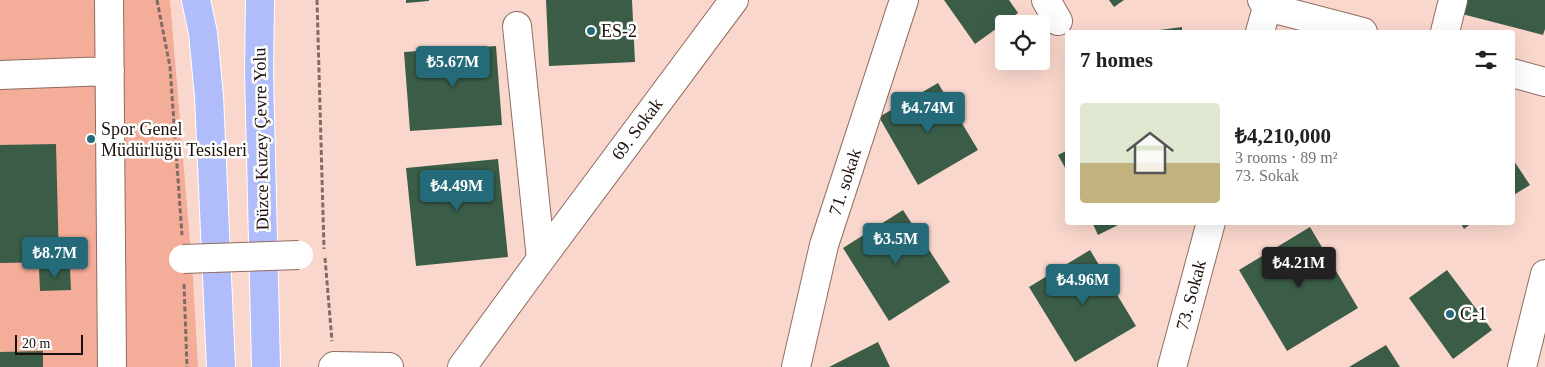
<!DOCTYPE html>
<meta charset="utf-8">
<style>
:root{--surface:#fff;--page:#f2f2f2;--text:#202124;--muted:#757577;--line:#e0e0e0;--accent:#246a79}
body{margin:0;font-family:Georgia,serif;background:var(--page);color:var(--text);height:100vh;display:flex;flex-direction:column;font-size:19px;white-space:nowrap}
*{box-sizing:border-box;margin:0}
p{font-size:16px;color:var(--muted)}
.icon{flex:none;width:28px;height:28px;fill:none;stroke:currentColor;stroke-width:2;stroke-linecap:round;stroke-linejoin:round}
.map{position:relative;flex:1;overflow:hidden}
.details{position:absolute;left:1065px;top:30px;width:450px;height:195px;display:flex;flex-direction:column;background:var(--surface);border-radius:5px;box-shadow:0 5px 20px #0002}
.details>*{flex:none}
.buttons{position:absolute;left:995px;top:15px;display:grid;gap:10px}
.buttons a{display:grid;place-items:center;width:55px;height:55px;border-radius:5px;background:var(--surface);box-shadow:0 5px 20px #0002;font-size:25px}
.scale{position:absolute;left:15px;bottom:12px;width:68px;box-sizing:border-box;padding-left:5px;border:2px solid #1d0f0b;border-top:0;font-size:14px;line-height:18px;white-space:nowrap;color:#1d0f0b;-webkit-text-stroke:4px #fff;paint-order:stroke}
.price{position:absolute;translate:-50% -42px;padding:0 11px;border-radius:5px;background:var(--accent);color:#fff;font-size:16px;line-height:32px;filter:drop-shadow(0 1px 2px #0008)}
.price::after{content:'';position:absolute;left:50%;top:30px;width:15px;height:11px;margin-left:-8px;background:inherit;clip-path:polygon(0 0,100% 0,50% 100%)}
.price.selected{background:#222;color:#fff}
ul{padding:0;list-style:none}
li{display:flex;align-items:center;gap:15px;height:125px;padding:0 15px}
li+li{border-top:1px solid var(--line)}
li span{display:grid;place-items:center;flex:none;width:140px;height:100px;border-radius:5px;color:#555}
li>.icon{margin-inline-start:auto}
span .icon{width:60px;height:60px;fill:#fffc;stroke-width:1}
li b{font-size:21px}
h2{display:flex;justify-content:space-between;align-items:center;height:60px;padding:0 15px;font-size:21px}
.map>svg:first-child{display:block}
.green{fill:#f3ad99}
.building{fill:#3b5d48}
.lines{fill:none;stroke-linecap:round;stroke-linejoin:round}
.minor-casing{stroke:#926b60;stroke-width:30}
.highway-casing{stroke:#fff;stroke-width:30}
.path{stroke:#826b64;stroke-width:3;stroke-dasharray:5 2.5;stroke-linecap:butt}
.minor{stroke:#fff;stroke-width:28}
.highway{stroke:#b1bcfb;stroke-width:28}
.minor-bridge-casing{stroke:#926b60;stroke-width:30;stroke-linecap:butt}
.minor-bridge{stroke:#fff;stroke-width:28}
.poi-dot{fill:#246a79;stroke:#fff;stroke-width:2}
.labels{text-anchor:middle;dominant-baseline:central;stroke-width:5;stroke-linejoin:round;paint-order:stroke}
.poi-label{font-size:18px;fill:#1d0f0b;stroke:#fff;text-anchor:start}
.street-label{font-size:18px;fill:#1d0f0b;stroke:#fff}
</style>
<div class="map">
<svg width="1545" height="367" viewBox="0 0 1545 367">
<rect width="100%" height="100%" fill="#fad7cd"/>
<path class="green" d="M0,0h170l23,278 5,89h-198z"/>
<path class="building" d="M406,0h23v1l-23,2z
M546,0h86l3,62 -86,4z
M944,0h65l9,13 -43,31z
M1109,0h15l-10,7z
M1465,0h80v29l-2,6 -81,-21z
M1182,27v5h-30v-1z
M496,46l6,79 -92,6 -6,-79z
M938,83l40,67 -60,35 -39,-68z
M56,144l3,118 -59,1v-118z
M1068,150v23l-10,-18z
M1512,158l18,27 -18,11z
M498,159l10,98 -92,9 -10,-98z
M903,210l47,72 -61,39 -46,-73z
M1092,222h32l-26,13z
M1460,222h13l-9,7z
M1310,227l48,81 -71,43 -48,-81z
M1090,250l46,76 -61,36 -46,-75z
M39,268h31l1,22 -31,1z
M1447,270l45,60 -39,29 -44,-61z
M878,342l12,25h-61z
M1386,345l14,22h-51z
M43,351v16h-43v-15z"/>
<g class="lines">
<defs>
<path id="minor" d="M109,0l3,367
M1046,0l12,21
M1262,0l5,7 96,25
M517,26l24,233
M1260,32l7,-25
M1445,32l8,-32
M1512,73l33,9
M0,75l110,-4
M333,367l1,-1 55,1
M462,367l79,-108 193,-259
M796,367l28,-122 80,-245
M1172,367l39,-145
M1522,367l23,-93"/>
<path id="highway" d="M196,0l7,33 6,63 12,271
M260,0l-1,72 7,295"/>
</defs>
<use href="#minor" class="minor-casing"/>
<use href="#highway" class="highway-casing"/>
<path class="path" d="M157,0l13,67 12,168
M317,0l7,249
M325,258l7,83
M184,284l3,83"/>
<use href="#minor" class="minor"/>
<use href="#highway" class="highway"/>
<defs>
<path id="minor-bridge" d="M183,259l116,-4"/>
</defs>
<use href="#minor-bridge" class="minor-bridge-casing"/>
<use href="#minor-bridge" class="minor-bridge"/>
</g>
<g class="poi-dot">
<circle cx="591" cy="31" r="5"/>
<circle cx="91" cy="139" r="5"/>
<circle cx="1450" cy="314" r="5"/>
</g>
<g class="labels">
<g class="poi-label">
<text x="601" y="31">ES-2</text>
<text x="101" y="129">Spor Genel<tspan x="101" dy="21">Müdürlüğü Tesisleri</tspan></text>
<text x="1460" y="314">C-1</text>
</g>
<g class="street-label">
<text transform="translate(637 129) rotate(-53)">69. Sokak</text>
<text transform="translate(261 139) rotate(-91)">Düzce Kuzey Çevre Yolu</text>
<text transform="translate(845 182) rotate(-72)">71. sokak</text>
<text transform="translate(1191 295) rotate(-75)">73. Sokak</text>
</g>
</g>
</svg>
<div class="buttons">
<a><svg class="icon" aria-label="locate" viewBox="0 0 24 24"><circle cx="12" cy="12" r="6"/><path d="M12 2v4M12 18v4M2 12h4M18 12h4"/></svg></a>
</div>
<div class="scale">20 m</div>
<b class="price" style="left:453px;top:88px">₺5.67M</b>
<b class="price" style="left:928px;top:134px">₺4.74M</b>
<b class="price" style="left:457px;top:212px">₺4.49M</b>
<b class="price" style="left:896px;top:265px">₺3.5M</b>
<b class="price" style="left:55px;top:279px">₺8.7M</b>
<b class="price selected" style="left:1299px;top:289px">₺4.21M</b>
<b class="price" style="left:1083px;top:306px">₺4.96M</b>
<section class="details">
<h2>7 homes<svg class="icon" aria-label="filters" viewBox="0 0 24 24"><path d="M4 7h16M4 17h16"/><circle cx="9" cy="7" r="2"/><circle cx="15" cy="17" r="2"/></svg></h2>
<ul>
<li><span style="background:linear-gradient(#dfe7d0 60%,#c2b280 0)"><svg class="icon" aria-label="home" viewBox="0 0 24 24"><path d="M3 11l9-7 9 7M6 9v11h12V9"/></svg></span><div><b>₺4,210,000</b><p>3 rooms · 89 m²</p><p>73. Sokak</p></div></li>
</ul>
</section>
</div>
